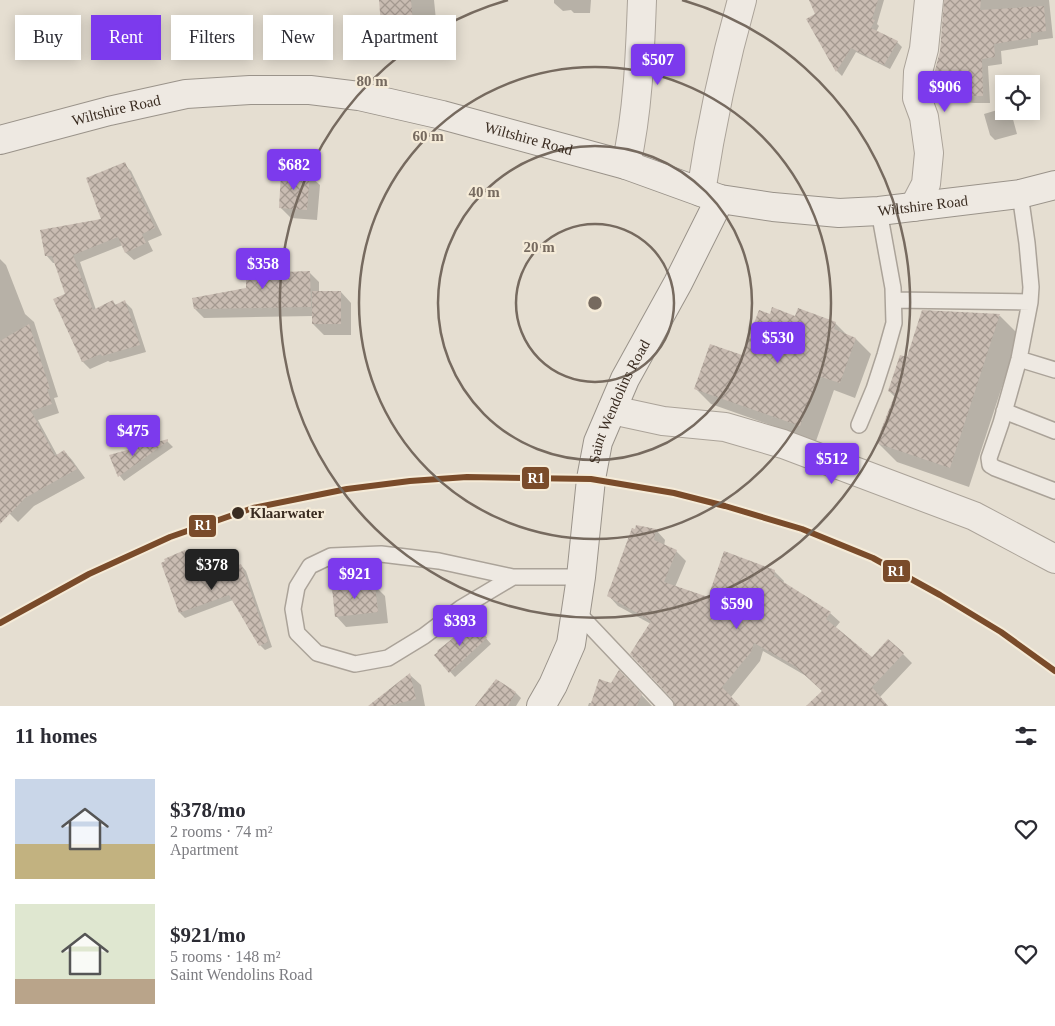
<!DOCTYPE html>
<meta charset="utf-8">
<style>
:root{--surface:#fff;--page:#f2f2f3;--text:#2b2b33;--muted:#7c7c81;--accent:#7c3aed}
body{margin:0;font-family:Georgia,serif;background:var(--page);color:var(--text);height:100vh;display:flex;flex-direction:column;font-size:19px;white-space:nowrap}
*{box-sizing:border-box;margin:0}
p{font-size:16px;color:var(--muted)}
.icon{flex:none;width:28px;height:28px;fill:none;stroke:currentColor;stroke-width:2;stroke-linecap:round;stroke-linejoin:round}
.map{position:relative;height:706px;overflow:hidden}
.side{display:flex;flex-direction:column;background:var(--surface);flex:1}
.side>*{flex:none}
.banner{position:absolute;left:15px;top:15px;width:500px;height:45px;display:flex;gap:10px}
.fabs{position:absolute;left:995px;top:75px;display:grid;gap:10px}
.fabs a{display:grid;place-items:center;width:45px;height:45px;border-radius:0px;background:var(--surface);box-shadow:0 2px 12px #0003;font-size:25px}
.price{position:absolute;translate:-50% -42px;padding:0 11px;border-radius:5px;background:var(--accent);color:#fff;font-size:16px;line-height:32px;filter:drop-shadow(0 1px 2px #0008)}
.price::after{content:'';position:absolute;left:50%;top:30px;width:15px;height:11px;margin-left:-8px;background:inherit;clip-path:polygon(0 0,100% 0,50% 100%)}
.price.selected{background:#222;color:#fff}
ul{padding:0;list-style:none}
li{display:flex;align-items:center;gap:15px;height:125px;padding:0 15px}
li span{display:grid;place-items:center;flex:none;width:140px;height:100px;border-radius:0px;color:#555}
li>.icon{margin-inline-start:auto}
span .icon{width:60px;height:60px;fill:#fffc;stroke-width:1}
li b{font-size:21px}
h2{display:flex;justify-content:space-between;align-items:center;height:60px;padding:0 15px;font-size:21px}
.chip{padding:0 18px;border-radius:0px;background:var(--surface);box-shadow:0 2px 12px #0003;font-size:18px;line-height:45px}
.chip.selected{background:var(--accent);color:#fff}
.map>svg:first-child{display:block}
.shadow{fill:#0003}
.building{fill:url(#building-cross-hatch)}
.lines{fill:none;stroke-linecap:round;stroke-linejoin:round}
.lane-casing{stroke:#aba399;stroke-width:18}
.street-casing{stroke:#aba399;stroke-width:30}
.secondary-casing{stroke:#9a938a;stroke-width:30}
.lane{stroke:#eee9e2;stroke-width:15}
.street{stroke:#eee9e2;stroke-width:28}
.secondary{stroke:#eee9e2;stroke-width:28}
.rail-1-casing{stroke:#f5ebd8;stroke-width:10}
.rail-1{stroke:#7a4b2a;stroke-width:6}
.ring{fill:none;stroke:#766a5f;stroke-width:2.5}
.stop-dot{fill:#3a2c21;stroke:#f5ebd8;stroke-width:2}
.labels{text-anchor:middle;dominant-baseline:central;stroke-width:4.5;stroke-linejoin:round;paint-order:stroke}
.street-label{font-size:15px;fill:#3a2c21;stroke:#f5ebd8}
.stop-label{font-size:15px;font-weight:bold;fill:#3a2c21;stroke:#f5ebd8;text-anchor:start}
.centre{fill:#766a5f;stroke:#f5ebd8;stroke-width:2.5}
.ring-label{font-size:15px;text-anchor:middle;font-weight:bold;fill:#766a5f;stroke:#f5ebd8;stroke-width:4.5;stroke-linejoin:round;paint-order:stroke}
.line-badge{stroke:#f5ebd8;stroke-width:2}
.badge-label{font-size:14px;text-anchor:middle;font-weight:bold;fill:#fff}
</style>
<div class="map">
<svg width="1055" height="706" viewBox="0 0 1055 706">
<defs>
<pattern id="building-cross-hatch" width="8" height="8" patternUnits="userSpaceOnUse" patternTransform="scale(1.25)"><rect width="8" height="8" fill="#c9bcb2"/><path d="M0 0l8 8M0 8l8-8" fill="none" stroke="#a49990"/></pattern>
</defs>
<rect width="100%" height="100%" fill="#e5ded1"/>
<path class="shadow" d="M381,0h53l2,20 -15,1v10l-29,2 -9,-9z
M554,0h37l-1,13h-16l-3,-3 -8,1 -9,-8z
M810,0h74l-7,24 2,2 -3,6 21,10 5,5 -12,22 -34,-17 -14,24 -5,-5 -29,-52 8,-5z
M946,0h103l4,38 -15,2v5l-37,6 1,13 -14,2 2,37h-16l-32,-3 -8,-8 7,-41z
M1004,108v3l7,1 6,22 -22,6 -5,-5 -6,-21z
M124,164l7,7 31,64 -14,6 5,10 -19,9 -8,-7 -3,-8 -43,17 16,48 17,-8 4,4 8,-4 7,7 14,43 -36,10 -2,-1 -18,8 -7,-7 -28,-62 11,-5 -11,-32h-2l-7,-8 57,-35z
M309,175l11,10 -3,35 -26,-2 -11,-11z
M0,259l6,6 19,49 9,8 24,75 -4,1 5,15 -21,7 19,35 7,-4 8,9 13,18 -51,28 -16,16 -8,-8 -10,-16z
M282,263l9,10 18,-1 10,10v10h22l10,11v32h-27l-11,-11v-8l-109,2 -9,-9 52,-20z
M923,311l77,5 19,19 -50,152 -72,-25 -19,-19 17,-46 -6,-6 19,-32z
M771,315l64,8 13,13 8,3 15,15 -16,44 -21,-8 -18,51 -105,-37 -16,-16 48,-31z
M167,441l6,6 -49,34 -4,-5 -10,-20z
M637,526l19,4 9,10 -1,6 12,5 10,10 -11,26 34,11 65,-27 10,10 -1,2 47,30 10,9 -5,6 37,31 31,-5 9,9 -32,34 8,9h-30l-95,-55 -3,10 -29,36 8,9h-63l-25,-82 -33,-18 -9,-10z
M184,552l6,5 9,23 42,-15 5,6 26,76 -7,3 -5,-5 -27,-45 -48,18 -5,-5 -13,-52z
M374,585l11,11 3,27 -42,4 -10,-11z
M478,629l13,15 -36,33 -20,-22z
M410,675l11,10 4,21h-55z
M496,681l20,12 5,5 -5,8h-29z
M612,685h20l20,21h-64l1,-3h4z"/>
<path class="building" d="M379,0h32l2,22 -32,3z
M809,0h69l-6,19 3,1 -4,8 27,13 -14,24 -33,-17 -15,24 -30,-53 9,-5z
M944,0h37l-1,10 64,-4 2,25 -15,2v5l-37,6 1,13 -13,2 1,37h-17l-33,-3 1,-19 6,-23z
M125,162l30,66 -13,6 4,9 -21,10 -7,-16 -45,18 20,55 20,-10 2,5 10,-5 15,45 -38,11 -1,-2 -19,8 -29,-63 12,-5 -13,-38h-7l-5,-26 61,-11 -15,-41z
M281,172l29,1 -3,37 -28,-2z
M282,262l1,10 27,-1 1,36 -117,2 -2,-11 54,-10v-25z
M312,291h29v33h-29z
M772,307l23,9 3,-8 38,14 -2,7 22,9 -16,45 -22,-7 -18,50 -106,-37 16,-45 32,11 17,-45 11,4z
M922,310l78,4 -50,154 -74,-25 19,-49 -7,-3 12,-36 7,2z
M29,324l21,65h-3l5,15 -21,7 24,45 9,-6 13,19 -52,29 -25,26v-183z
M168,439v2l-50,36 -9,-22z
M636,525l20,4 -2,11 23,10 -13,32 44,15 16,-46 51,19 -1,6 57,36 -5,7 46,38 16,-18 16,14 -32,34 16,19h-82l16,-15 -27,-25 -41,-23 -3,9 -29,35 18,19h-65l-2,-6 -43,-46 21,-33 -44,-25 25,-68 3,1z
M185,550l12,30 44,-16 27,78 -9,4 -30,-51 -50,18 -18,-50 4,-2 -1,-2z
M375,584l3,28 -43,5 -3,-29z
M473,622l14,16 -38,35 -15,-18 4,-3 -1,-1z
M619,670l23,24 -5,12h-47l9,-27 12,4z
M410,673l6,26 -28,7h-20z
M496,679l20,13 -8,14h-33z"/>
<g class="lines">
<defs>
<path id="lane" d="M1020,194l7,49 4,44 -1,15 -11,57 -18,64 -12,35 1,7 5,3 60,23
M894,300l136,2
M1019,359l36,11
M1004,411l51,20
M859,425l15,-36 11,-34 9,-32 -1,-35 -14,-77
M513,577l-52,31 -37,28 -36,22 -33,6 -38,-11 -20,-20 -4,-24 4,-22 13,-21 21,-10 50,-2 58,7 74,16h68
M577,612l89,94"/>
<path id="street" d="M626,165c12,-53 14,-110 16,-165
M701,192c10,-66 23,-128 41,-192
M914,207l12,-23 3,-31 -5,-36 -7,-19 1,-26 6,-23 5,-49
M612,410l51,11 62,6 58,17 191,72 81,43"/>
<g id="secondary">
<path id="s1" d="M0,140l109,-29 77,-17 64,-4h60l49,6 83,19 184,50 94,34 53,8 66,6 40,-2 141,-17 35,-9"/>
<path id="s2" d="M541,706l12,-21 18,-41 10,-67 10,-98 7,-37 27,-63 53,-96 42,-84"/>
</g>
</defs>
<use href="#lane" class="lane-casing"/>
<use href="#street" class="street-casing"/>
<use href="#secondary" class="secondary-casing"/>
<use href="#lane" class="lane"/>
<use href="#street" class="street"/>
<use href="#secondary" class="secondary"/>
<defs>
<path id="rail-1" d="M0,623l89,-49 81,-37 83,-29 94,-19 63,-8 57,-4 124,2 83,14 51,13 77,23 71,29 67,37 61,37 54,39"/>
</defs>
<use href="#rail-1" class="rail-1-casing"/>
<use href="#rail-1" class="rail-1"/>
</g>
<g class="ring">
<circle cx="595" cy="303" r="79"/>
<circle cx="595" cy="303" r="157"/>
<circle cx="595" cy="303" r="236"/>
<path d="M682 0A315 315 0 1 1 508 0"/>
</g>
<circle class="stop-dot" cx="238" cy="513" r="7"/>
<g class="labels">
<g class="street-label">
<text stroke="none"><textPath href="#s1" startOffset="120">Wiltshire Road</textPath></text>
<text stroke="none"><textPath href="#s1" startOffset="540">Wiltshire Road</textPath></text>
<text stroke="none"><textPath href="#s1" startOffset="945">Wiltshire Road</textPath></text>
<text stroke="none"><textPath href="#s2" startOffset="318">Saint Wendolins Road</textPath></text>
</g>
<g class="stop-label">
<text x="250" y="513">Klaarwater</text>
</g>
</g>
<circle cx="595" cy="303" r="8" class="centre"/>
<g class="ring-label">
<text x="372" y="86">80 m</text>
<text x="428" y="141">60 m</text>
<text x="484" y="197">40 m</text>
<text x="539" y="252">20 m</text>
</g>
<g class="line-badge">
<rect x="521" y="466" width="29" height="24" rx="5" fill="#7a4b2a"/>
<rect x="188" y="514" width="29" height="24" rx="5" fill="#7a4b2a"/>
<rect x="882" y="559" width="29" height="24" rx="5" fill="#7a4b2a"/>
</g>
<g class="badge-label">
<text x="536" y="483">R1</text>
<text x="203" y="530">R1</text>
<text x="896" y="576">R1</text>
</g>
</svg>
<div class="fabs">
<a><svg class="icon" aria-label="locate" viewBox="0 0 24 24"><circle cx="12" cy="12" r="6"/><path d="M12 2v4M12 18v4M2 12h4M18 12h4"/></svg></a>
</div>
<b class="price" style="left:658px;top:86px">$507</b>
<b class="price" style="left:945px;top:113px">$906</b>
<b class="price" style="left:294px;top:191px">$682</b>
<b class="price" style="left:263px;top:290px">$358</b>
<b class="price" style="left:778px;top:364px">$530</b>
<b class="price" style="left:133px;top:457px">$475</b>
<b class="price" style="left:832px;top:485px">$512</b>
<b class="price selected" style="left:212px;top:591px">$378</b>
<b class="price" style="left:355px;top:600px">$921</b>
<b class="price" style="left:737px;top:630px">$590</b>
<b class="price" style="left:460px;top:647px">$393</b>
<div class="banner">
<a class="chip">Buy</a>
<a class="chip selected">Rent</a>
<a class="chip">Filters</a>
<a class="chip">New</a>
<a class="chip">Apartment</a>
</div>
</div>
<section class="side">
<h2>11 homes<svg class="icon" aria-label="filters" viewBox="0 0 24 24"><path d="M4 7h16M4 17h16"/><circle cx="9" cy="7" r="2"/><circle cx="15" cy="17" r="2"/></svg></h2>
<ul>
<li><span style="background:linear-gradient(#c9d6e8 65%,#c2b280 0)"><svg class="icon" aria-label="home" viewBox="0 0 24 24"><path d="M3 11l9-7 9 7M6 9v11h12V9"/></svg></span><div><b>$378/mo</b><p>2 rooms · 74 m²</p><p>Apartment</p></div><svg class="icon" aria-label="heart" viewBox="0 0 24 24"><path d="M12 20l-8-8c-3-5 5-10 8-4 3-6 11-1 8 4z"/></svg></li>
<li><span style="background:linear-gradient(#dfe7d0 75%,#b9a48a 0)"><svg class="icon" aria-label="home" viewBox="0 0 24 24"><path d="M3 11l9-7 9 7M6 9v11h12V9"/></svg></span><div><b>$921/mo</b><p>5 rooms · 148 m²</p><p>Saint Wendolins Road</p></div><svg class="icon" aria-label="heart" viewBox="0 0 24 24"><path d="M12 20l-8-8c-3-5 5-10 8-4 3-6 11-1 8 4z"/></svg></li>
</ul>
</section>
